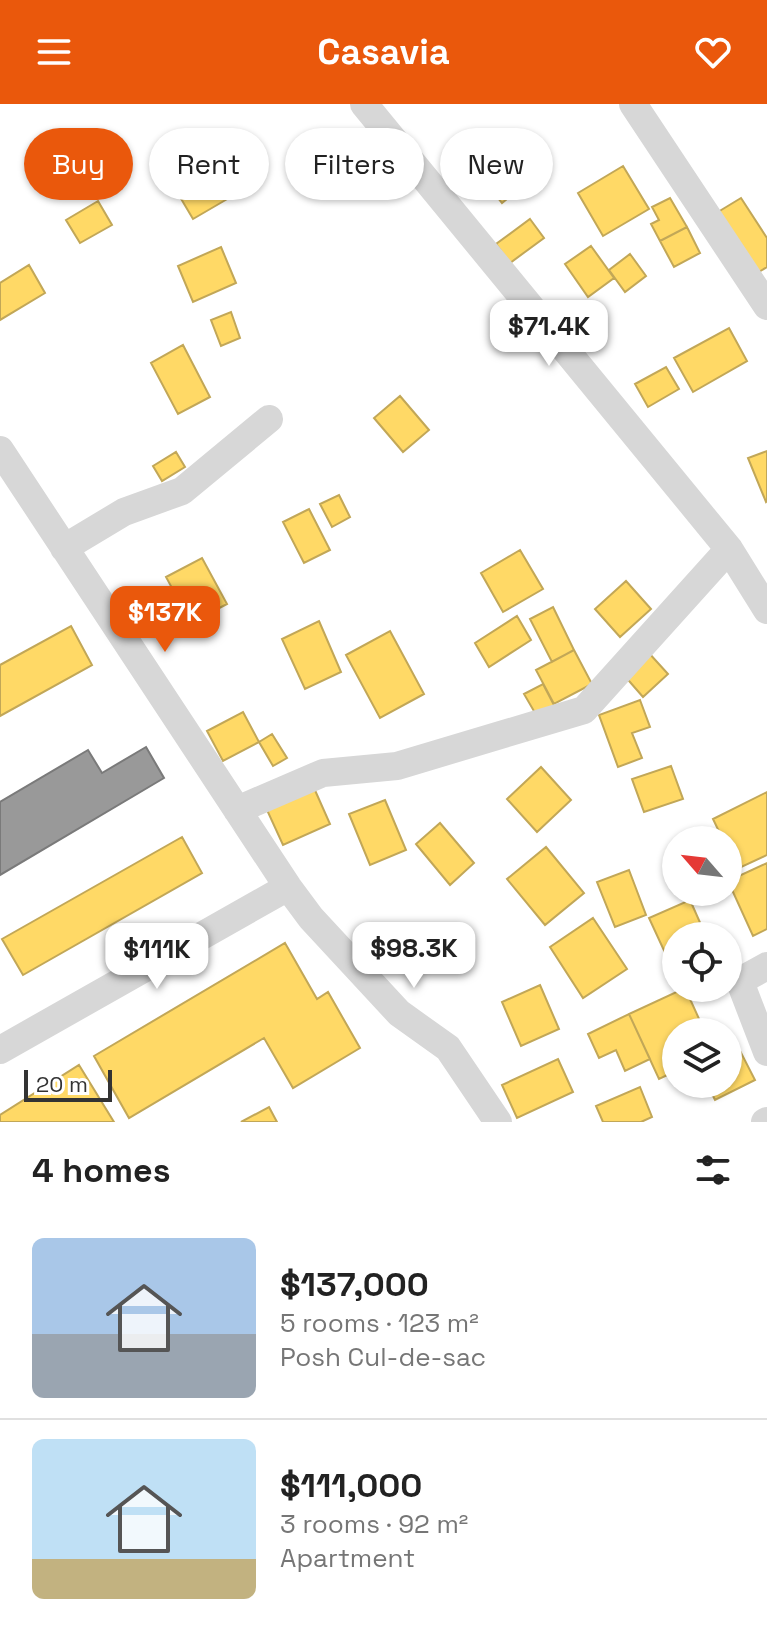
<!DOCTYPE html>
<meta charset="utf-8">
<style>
:root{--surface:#fff;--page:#f6f6f6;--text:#222;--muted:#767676;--line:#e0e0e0;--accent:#ea580c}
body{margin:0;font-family:"Space Grotesk",sans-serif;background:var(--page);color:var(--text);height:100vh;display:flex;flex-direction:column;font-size:30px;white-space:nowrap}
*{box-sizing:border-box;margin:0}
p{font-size:26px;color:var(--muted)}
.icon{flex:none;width:44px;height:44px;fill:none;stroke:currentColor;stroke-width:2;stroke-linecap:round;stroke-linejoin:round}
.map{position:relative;height:1018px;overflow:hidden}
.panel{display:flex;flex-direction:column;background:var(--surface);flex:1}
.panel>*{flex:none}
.hud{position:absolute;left:24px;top:24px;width:720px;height:72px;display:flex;gap:16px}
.needle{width:52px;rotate:298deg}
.tools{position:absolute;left:662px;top:722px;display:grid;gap:16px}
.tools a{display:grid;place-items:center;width:80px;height:80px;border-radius:50%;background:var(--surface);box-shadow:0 2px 6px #0004;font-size:40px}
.scale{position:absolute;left:24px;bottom:20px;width:88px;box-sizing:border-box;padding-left:8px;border:4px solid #333;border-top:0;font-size:22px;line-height:28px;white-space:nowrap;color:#333;-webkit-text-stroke:6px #fff;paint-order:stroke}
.price{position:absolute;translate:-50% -68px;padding:0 18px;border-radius:16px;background:#fff;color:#222;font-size:26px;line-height:52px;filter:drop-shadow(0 2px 4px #0008)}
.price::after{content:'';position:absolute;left:50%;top:48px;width:24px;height:18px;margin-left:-12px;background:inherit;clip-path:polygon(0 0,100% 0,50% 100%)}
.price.active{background:var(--accent);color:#fff}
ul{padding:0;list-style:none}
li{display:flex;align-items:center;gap:24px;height:200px;padding:0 32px}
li+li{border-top:2px solid var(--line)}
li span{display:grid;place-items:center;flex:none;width:224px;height:160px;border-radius:12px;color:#555}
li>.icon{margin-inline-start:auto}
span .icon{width:96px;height:96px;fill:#fffc;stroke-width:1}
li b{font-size:34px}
h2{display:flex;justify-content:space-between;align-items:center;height:96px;padding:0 32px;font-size:34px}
.pill{padding:0 28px;border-radius:36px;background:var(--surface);box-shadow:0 2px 6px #0004;font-size:28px;line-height:72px}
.pill.active{background:var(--accent);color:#fff}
header{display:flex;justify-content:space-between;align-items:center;height:104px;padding:0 32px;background:var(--accent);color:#fff;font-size:36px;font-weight:600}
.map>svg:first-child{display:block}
.homes{fill:#ffd966;stroke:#c2a757;stroke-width:2}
.industry{fill:#999;stroke:#7a7a7a;stroke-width:2}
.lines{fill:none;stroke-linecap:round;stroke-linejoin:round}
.street{stroke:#d7d7d7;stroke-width:28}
</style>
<header><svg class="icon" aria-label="menu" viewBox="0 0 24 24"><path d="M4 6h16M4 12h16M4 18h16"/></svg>Casavia<svg class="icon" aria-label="heart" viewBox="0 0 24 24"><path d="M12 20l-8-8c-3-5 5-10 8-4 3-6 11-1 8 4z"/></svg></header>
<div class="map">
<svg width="767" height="1018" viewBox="0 0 767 1018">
<rect width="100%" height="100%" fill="#fff"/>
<path class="homes" d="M506,33l31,37 -35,29 -30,-38z
M219,47l22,40 -48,28 -23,-39z
M623,62l26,43 -46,27 -25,-43z
M670,94l17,29 -27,14 -9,-17 8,-4 -7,-13z
M741,94l26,40v29l-15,9 -39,-61z
M98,97l14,24 -32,18 -14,-23z
M530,115l14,19 -34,25 -14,-19z
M687,123l13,26 -26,14 -14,-26z
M591,142l23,32 -26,19 -23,-33z
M221,143l15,36 -43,19 -15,-36z
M630,150l16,22 -21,16 -16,-22z
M29,161l16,28 -45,27v-37z
M231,208l9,26 -19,8 -10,-26z
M729,224l18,33 -54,31 -19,-34z
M183,241l27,52 -32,17 -27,-51z
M666,263l13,22 -31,18 -13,-23z
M400,292l29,34 -26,22 -29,-34z
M767,347v50l-1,1 -18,-44z
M176,348l9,15 -23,14 -9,-15z
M339,391l11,22 -18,10 -12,-23z
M309,405l21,41 -26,13 -21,-41z
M520,446l23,39 -40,23 -22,-39z
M202,454l25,46 -36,19 -25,-46z
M626,477l25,28 -31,28 -25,-28z
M553,503l21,43 -22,12 -22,-43z
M517,512l14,24 -42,27 -14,-24z
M319,517l22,51 -36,17 -23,-50z
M71,522l21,39 -92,51v-51z
M390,527l34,63 -44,24 -34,-63z
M574,546l18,34 -38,20 -18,-34z
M648,548l20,22 -25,23 -20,-23z
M543,580l13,25 -18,9 -14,-24z
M640,596l10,27 -18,6 10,25 -24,9 -19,-52z
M243,608l16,30 -36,19 -16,-30z
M272,630l15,24 -14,8 -14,-24z
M671,662l12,33 -39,13 -12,-33z
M541,663l30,33 -34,32 -30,-33z
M314,684l16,36 -47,21 -16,-35z
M767,688v63l-30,14 -9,-19v-10h-5l-10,-21z
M385,696l21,50 -36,15 -21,-51z
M440,719l34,40 -24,22 -34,-41z
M182,733l20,36 -179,102 -21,-36z
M546,743l38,46 -39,32 -38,-46z
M767,759v66l-14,7 -25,-55z
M629,766l17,45 -31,12 -18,-45z
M690,796l16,36h-30v33l-3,1 -24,-52z
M593,814l34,51 -44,29 -33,-51z
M285,839l32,56 11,-7 32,56 -67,40 -29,-50 -135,80 -35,-62z
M540,881l19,44 -38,17 -19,-44z
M685,884l20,44h-29v39l-17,8 -30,-65z
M629,910l21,45 -25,12 -9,-21 -17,8 -11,-24z
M736,939l19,37 -40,20 -8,-16h21v-37z
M558,955l15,33 -56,26 -15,-33z
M79,961l35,57h-114v-7z
M640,983l12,30 -11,5h-38l-7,-16z
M269,1003l8,15h-36z"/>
<path class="industry" d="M146,643l18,31 -164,97v-73l88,-52 14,23z"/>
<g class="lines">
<path class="street" d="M364,0l365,445 38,61
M633,0l134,202
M0,346l288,437 23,31 88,95 49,35 50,74
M64,444l60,-36 58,-21 87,-72
M237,706l86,-37 74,-7 187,-56 145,-161
M767,862l-20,11 -5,10 25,65
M0,946l288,-163
M765,1018l2,-1"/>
</g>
</svg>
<div class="tools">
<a><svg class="needle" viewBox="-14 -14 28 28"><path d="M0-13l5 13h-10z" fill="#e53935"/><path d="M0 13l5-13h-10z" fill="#767676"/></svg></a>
<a><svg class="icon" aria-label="locate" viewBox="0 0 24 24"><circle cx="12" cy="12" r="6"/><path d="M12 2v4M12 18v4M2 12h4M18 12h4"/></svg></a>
<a><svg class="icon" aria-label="layers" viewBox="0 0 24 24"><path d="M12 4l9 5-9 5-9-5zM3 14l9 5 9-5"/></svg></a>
</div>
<div class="scale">20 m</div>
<b class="price" style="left:549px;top:264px">$71.4K</b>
<b class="price active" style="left:165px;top:550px">$137K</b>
<b class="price" style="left:414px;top:886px">$98.3K</b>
<b class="price" style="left:157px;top:887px">$111K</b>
<div class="hud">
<a class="pill active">Buy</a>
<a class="pill">Rent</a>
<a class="pill">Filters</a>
<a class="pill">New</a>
</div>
</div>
<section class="panel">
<h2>4 homes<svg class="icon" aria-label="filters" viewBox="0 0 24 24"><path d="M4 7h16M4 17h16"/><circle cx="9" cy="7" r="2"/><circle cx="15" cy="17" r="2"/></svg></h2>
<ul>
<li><span style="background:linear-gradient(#a9c7e8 60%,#9aa5b1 0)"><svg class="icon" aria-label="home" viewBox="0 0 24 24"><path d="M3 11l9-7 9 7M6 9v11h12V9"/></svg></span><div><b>$137,000</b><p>5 rooms · 123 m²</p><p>Posh Cul-de-sac</p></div></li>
<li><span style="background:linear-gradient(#bfe0f5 75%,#c2b280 0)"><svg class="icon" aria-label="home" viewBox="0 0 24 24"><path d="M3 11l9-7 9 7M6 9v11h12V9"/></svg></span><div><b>$111,000</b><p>3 rooms · 92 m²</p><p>Apartment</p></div></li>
</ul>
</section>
